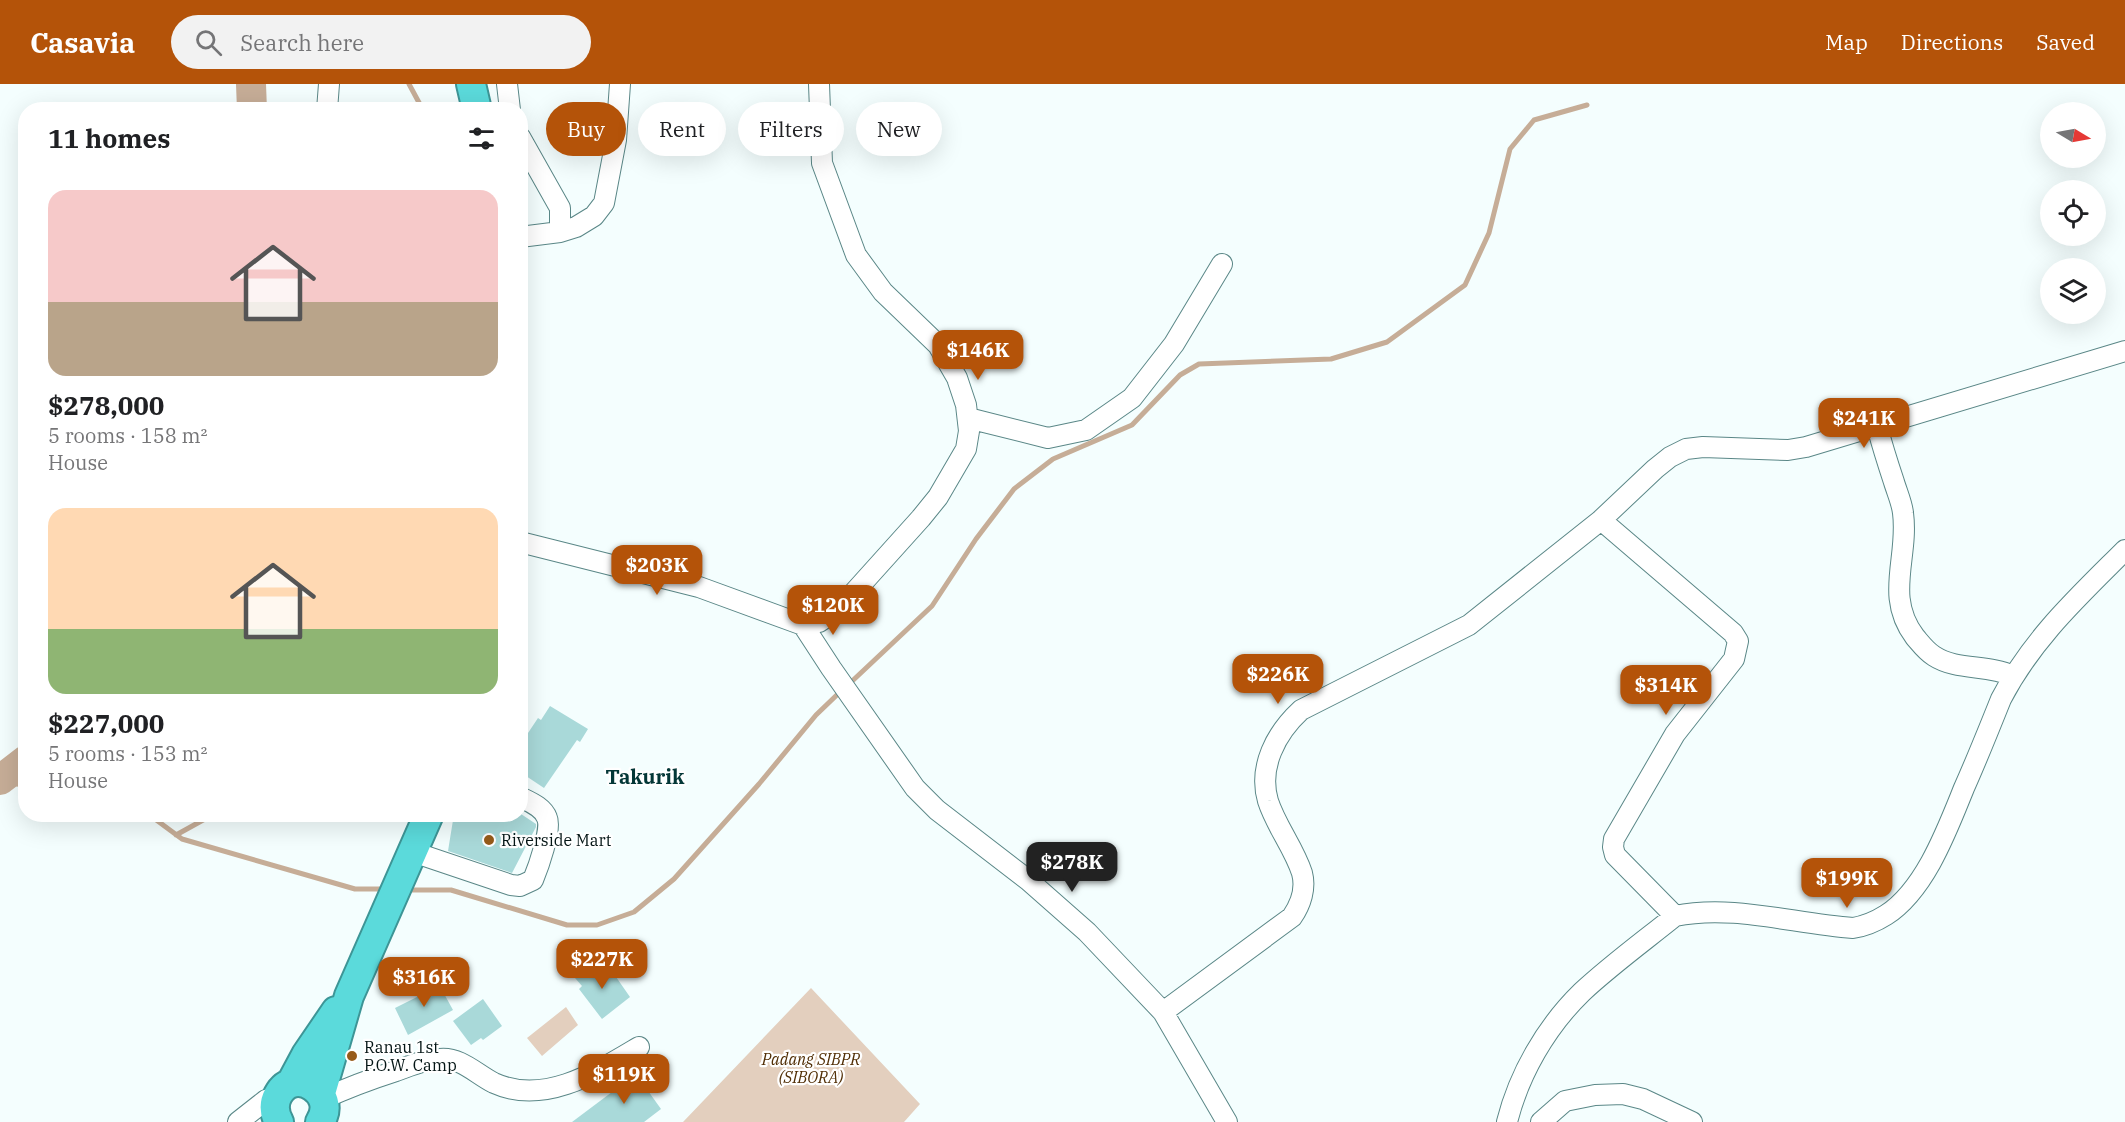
<!DOCTYPE html>
<meta charset="utf-8">
<style>
:root{--surface:#fff;--page:#f2f2f2;--text:#202124;--muted:#757577;--accent:#b45309}
body{margin:0;font-family:"IBM Plex Serif",serif;background:var(--page);color:var(--text);height:100vh;display:flex;flex-direction:column;font-size:22px;white-space:nowrap}
*{box-sizing:border-box;margin:0}
p{font-size:20px;color:var(--muted)}
.icon{flex:none;width:33px;height:33px;fill:none;stroke:currentColor;stroke-width:2;stroke-linecap:round;stroke-linejoin:round}
.map{position:relative;flex:1;overflow:hidden}
.drawer{position:absolute;left:18px;top:18px;width:510px;height:720px;display:flex;flex-direction:column;background:var(--surface);border-radius:24px;box-shadow:0 6px 24px #0002}
.drawer>*{flex:none}
.hud{position:absolute;left:546px;top:18px;width:570px;height:54px;display:flex;gap:12px}
.needle{width:39px;rotate:100deg}
.controls{position:absolute;left:2040px;top:18px;display:grid;gap:12px}
.controls a{display:grid;place-items:center;width:66px;height:66px;border-radius:50%;background:var(--surface);box-shadow:0 6px 24px #0002;font-size:30px}
.price{position:absolute;translate:-50% -51px;padding:0 14px;border-radius:12px;background:var(--accent);color:#fff;font-size:20px;line-height:39px;filter:drop-shadow(0 2px 3px #0008)}
.price::after{content:'';position:absolute;left:50%;top:36px;width:18px;height:14px;margin-left:-9px;background:inherit;clip-path:polygon(0 0,100% 0,50% 100%)}
.price.active{background:#222;color:#fff}
ul{padding:0;list-style:none}
li{display:grid;align-content:center;gap:12px;height:318px;padding:0 30px}
li span{display:grid;place-items:center;height:186px;border-radius:18px;color:#555}
li>.icon{margin-inline-start:auto}
span .icon{width:108px;height:108px;fill:#fffc;stroke-width:1}
li b{font-size:26px}
h2{display:flex;justify-content:space-between;align-items:center;height:72px;padding:0 30px;font-size:26px}
.tag{padding:0 21px;border-radius:27px;background:var(--surface);box-shadow:0 6px 24px #0002;font-size:21px;line-height:54px}
.tag.active{background:var(--accent);color:#fff}
header{display:flex;align-items:center;gap:36px;box-sizing:border-box;height:84px;padding:0 30px;background:var(--accent);color:#fff}
header strong{font-size:28px}
nav{display:flex;gap:33px;margin-inline-start:auto;font-size:21px}
.search{width:420px;height:54px;background:var(--page);display:flex;align-items:center;gap:15px;box-sizing:border-box;padding:0 21px;border-radius:33px;color:var(--muted);font-size:22px}
.map>svg:first-child{display:block}
.green{fill:#e3cfbe}
.lines{fill:none;stroke-linecap:round;stroke-linejoin:round}
.stream{stroke:#c6ad97;stroke-width:5}
.river{stroke:#c6ad97;stroke-width:30}
.building{fill:#a9d9d9}
.minor-casing{stroke:#5a8787;stroke-width:22}
.highway-casing{stroke:#3d9596;stroke-width:32}
.minor{stroke:#fff;stroke-width:20}
.highway{stroke:#5bdadb;stroke-width:28}
.poi-dot{fill:#965b1a;stroke:#fff;stroke-width:2}
.labels{text-anchor:middle;dominant-baseline:central;stroke-width:4.5;stroke-linejoin:round;paint-order:stroke}
.poi-label{font-size:16px;fill:#041515;stroke:#fff;text-anchor:start}
.park-label{font-size:16px;font-style:italic;fill:#512e05;stroke:#fff}
.quarter-label{font-size:20px;font-weight:bold;fill:#043737;stroke:#fff}
</style>
<header>
<strong>Casavia</strong>
<div class="search"><svg class="icon" aria-label="search" viewBox="0 0 24 24"><circle cx="10" cy="10" r="6"/><path d="M15 15l6 6"/></svg>Search here</div>
<nav><a>Map</a><a>Directions</a><a>Saved</a></nav>
</header>
<div class="map">
<svg width="2125" height="1038" viewBox="0 0 2125 1038">
<rect width="100%" height="100%" fill="#f4fefe"/>
<path class="green" d="M811,904l109,116 -16,18h-221z
M566,923l12,18 -36,31 -15,-18z"/>
<g class="lines">
<path class="stream" d="M409,0l14,26
M848,601l84,-79 44,-67 38,-50 39,-30 79,-34 48,-50 19,-11 132,-5 56,-17 78,-57 24,-52 21,-84 24,-29 53,-15
M0,696l26,6
M138,730l17,5 27,20 173,50h32
M176,751l38,-21
M405,806h46l116,35h30l37,-13 40,-33 85,-95 57,-69 25,-24"/>
<path class="river" d="M251,0l1,26
M0,696l26,-20"/>
</g>
<path class="building" d="M550,622l38,23 -8,13 -3,-2 -33,48 -24,-16v-27l18,-27 3,2z
M454,730h67l15,10v3l-24,46 -64,-22z
M591,880l7,8 9,-8 23,33 -28,22 -23,-30 3,-3 -7,-8z
M436,895l17,31 -45,25 -13,-27 32,-16 -4,-7z
M483,915l19,27 -19,14 -2,-2 -10,7 -18,-24z
M636,990l25,35 -17,13h-72z"/>
<g class="lines">
<defs>
<path id="minor" d="M507,0l3,26
M327,26l2,-26
M520,53l40,71v24
M520,153l40,-5 16,-5 18,-11 10,-13 12,-63 4,-56
M968,334l80,20 38,-8 46,-32 42,-54 48,-80
M1877,342c5,19 11,38 17,56 3,10 8,21 9,31 6,45 -19,83 12,124 6,7 11,14 19,19 23,15 54,8 79,20
M1601,436l132,113 5,8 -4,18 -59,75 -61,105 -1,8 2,8 60,61
M520,458l179,45 104,38 16,-3 21,-14 81,-90 17,-21 28,-48 3,-18 -3,-26 -9,-27 -19,-33 -55,-53 -27,-37 -34,-92 -3,-79
M803,541l28,43 84,120 22,22 91,70 59,52 76,80 64,110
M413,768l98,33 9,1 13,-6c5,-12 19,-51 14,-62 -4,-11 -17,-16 -27,-21
M1163,928l129,-95c9,-13 14,-29 10,-44 -8,-25 -26,-47 -34,-72 -10,-34 8,-68 33,-91l168,-85 132,-105 54,-51 15,-12 16,-8 17,-2 85,3 18,-3 319,-96
M323,1015c24,-11 48,-20 73,-28 14,-5 29,-12 44,-12 21,-2 36,15 54,24 50,23 103,-11 145,-36
M238,1038l28,-22 11,-3
M1507,1038c12,-48 39,-95 75,-130 29,-27 62,-51 93,-76 58,-12 119,8 178,12 12,-2 22,-6 33,-13 39,-25 61,-85 78,-127 13,-29 25,-59 37,-89 31,-60 77,-102 124,-149
M1541,1038l24,-21 30,-6 28,-1 20,5 49,23"/>
<path id="highway" d="M471,0l6,26
M291,999l15,-28 30,-44
M321,1009l28,-97 80,-182
M279,1038c-5,-9 -6,-18 -1,-27 16,-30 61,-2 42,27"/>
</defs>
<use href="#minor" class="minor-casing"/>
<use href="#highway" class="highway-casing"/>
<use href="#minor" class="minor"/>
<use href="#highway" class="highway"/>
</g>
<g class="poi-dot">
<circle cx="489" cy="756" r="6"/>
<circle cx="352" cy="972" r="6"/>
</g>
<g class="labels">
<g class="poi-label">
<text x="501" y="756">Riverside Mart</text>
<text x="364" y="963">Ranau 1st<tspan x="364" dy="18">P.O.W. Camp</tspan></text>
</g>
<g class="park-label">
<text x="811" y="975">Padang SIBPR<tspan x="811" dy="18">(SIBORA)</tspan></text>
</g>
<g class="quarter-label">
<text x="645" y="692">Takurik</text>
</g>
</g>
</svg>
<div class="controls">
<a><svg class="needle" viewBox="-14 -14 28 28"><path d="M0-13l5 13h-10z" fill="#e53935"/><path d="M0 13l5-13h-10z" fill="#757577"/></svg></a>
<a><svg class="icon" aria-label="locate" viewBox="0 0 24 24"><circle cx="12" cy="12" r="6"/><path d="M12 2v4M12 18v4M2 12h4M18 12h4"/></svg></a>
<a><svg class="icon" aria-label="layers" viewBox="0 0 24 24"><path d="M12 4l9 5-9 5-9-5zM3 14l9 5 9-5"/></svg></a>
</div>
<b class="price" style="left:978px;top:297px">$146K</b>
<b class="price" style="left:1864px;top:365px">$241K</b>
<b class="price" style="left:657px;top:512px">$203K</b>
<b class="price" style="left:833px;top:552px">$120K</b>
<b class="price" style="left:1278px;top:621px">$226K</b>
<b class="price" style="left:1666px;top:632px">$314K</b>
<b class="price active" style="left:1072px;top:809px">$278K</b>
<b class="price" style="left:1847px;top:825px">$199K</b>
<b class="price" style="left:602px;top:906px">$227K</b>
<b class="price" style="left:424px;top:924px">$316K</b>
<b class="price" style="left:624px;top:1021px">$119K</b>
<div class="hud">
<a class="tag active">Buy</a>
<a class="tag">Rent</a>
<a class="tag">Filters</a>
<a class="tag">New</a>
</div>
<section class="drawer">
<h2>11 homes<svg class="icon" aria-label="filters" viewBox="0 0 24 24"><path d="M4 7h16M4 17h16"/><circle cx="9" cy="7" r="2"/><circle cx="15" cy="17" r="2"/></svg></h2>
<ul>
<li><span style="background:linear-gradient(#f6c9c9 60%,#b9a48a 0)"><svg class="icon" aria-label="home" viewBox="0 0 24 24"><path d="M3 11l9-7 9 7M6 9v11h12V9"/></svg></span><div><b>$278,000</b><p>5 rooms · 158 m²</p><p>House</p></div></li>
<li><span style="background:linear-gradient(#ffd9b3 65%,#8fb573 0)"><svg class="icon" aria-label="home" viewBox="0 0 24 24"><path d="M3 11l9-7 9 7M6 9v11h12V9"/></svg></span><div><b>$227,000</b><p>5 rooms · 153 m²</p><p>House</p></div></li>
</ul>
</section>
</div>
